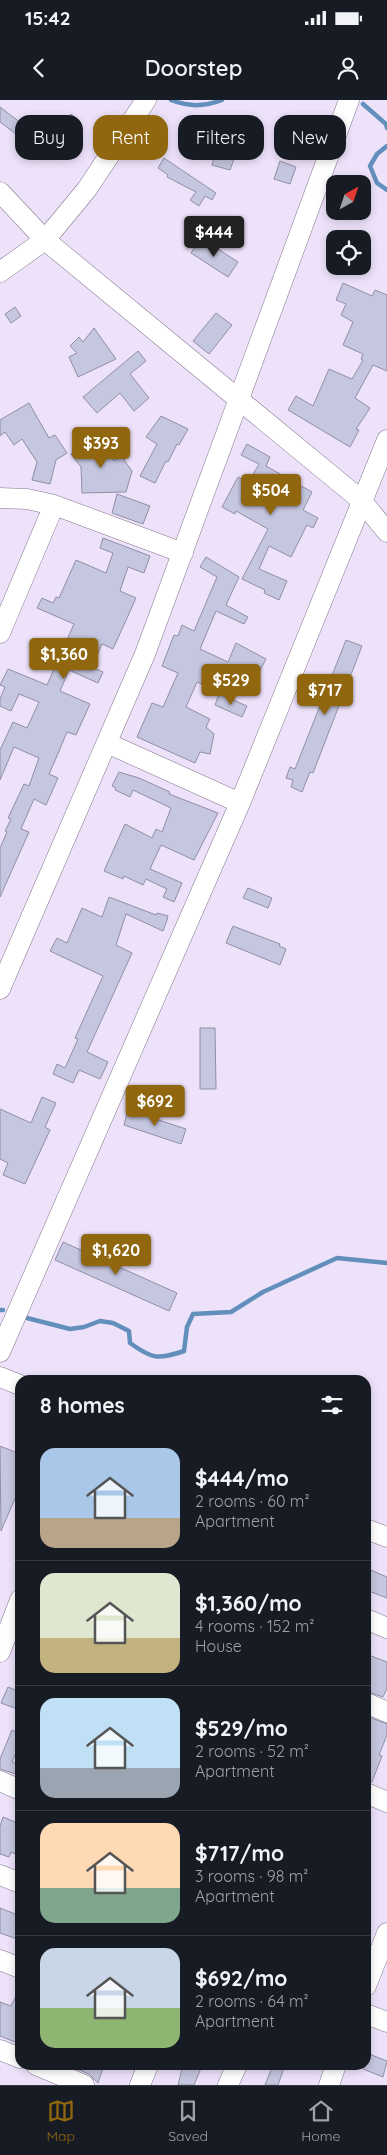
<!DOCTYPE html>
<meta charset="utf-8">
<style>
:root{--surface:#171b24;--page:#20242c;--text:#f1f3f6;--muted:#9ea1a6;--line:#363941;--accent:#90660e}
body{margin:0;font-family:Quicksand,sans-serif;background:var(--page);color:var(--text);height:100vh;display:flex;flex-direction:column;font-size:19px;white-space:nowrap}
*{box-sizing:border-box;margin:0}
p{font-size:16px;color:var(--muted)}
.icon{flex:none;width:28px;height:28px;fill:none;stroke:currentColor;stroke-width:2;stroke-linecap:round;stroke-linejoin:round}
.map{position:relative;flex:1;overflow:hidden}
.details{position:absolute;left:15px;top:1275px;width:356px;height:695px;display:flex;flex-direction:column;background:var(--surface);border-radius:15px;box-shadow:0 2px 8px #0003}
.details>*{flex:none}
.banner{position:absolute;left:15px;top:15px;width:358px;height:45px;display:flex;gap:10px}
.needle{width:32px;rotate:40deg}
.tools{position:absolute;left:326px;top:75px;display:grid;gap:10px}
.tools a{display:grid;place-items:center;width:45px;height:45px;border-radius:10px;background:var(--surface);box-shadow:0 2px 8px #0003;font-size:25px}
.price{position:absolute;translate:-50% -42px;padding:0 11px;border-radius:5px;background:var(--accent);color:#fff;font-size:16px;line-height:32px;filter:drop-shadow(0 1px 2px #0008)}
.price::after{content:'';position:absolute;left:50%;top:30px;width:15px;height:11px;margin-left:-8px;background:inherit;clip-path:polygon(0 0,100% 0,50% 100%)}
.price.active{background:#222;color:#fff}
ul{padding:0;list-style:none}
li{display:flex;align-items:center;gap:15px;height:125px;padding:0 25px}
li+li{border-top:1px solid var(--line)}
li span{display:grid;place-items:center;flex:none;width:140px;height:100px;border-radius:15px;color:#555}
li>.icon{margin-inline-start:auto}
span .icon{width:60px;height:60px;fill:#fffc;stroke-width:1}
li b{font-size:21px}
h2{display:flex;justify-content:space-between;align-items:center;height:60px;padding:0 25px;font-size:21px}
.tag{padding:0 18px;border-radius:15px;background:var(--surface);box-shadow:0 2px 8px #0003;font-size:18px;line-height:45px}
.tag.active{background:var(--accent);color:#fff}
.status{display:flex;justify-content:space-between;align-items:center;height:35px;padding:0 25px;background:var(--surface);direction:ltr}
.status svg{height:14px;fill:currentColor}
header{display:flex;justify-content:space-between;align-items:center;height:65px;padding:0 25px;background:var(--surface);font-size:22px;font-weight:600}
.tab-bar{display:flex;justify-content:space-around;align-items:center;height:70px;border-top:1px solid var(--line);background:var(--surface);font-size:14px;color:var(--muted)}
.tab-bar a{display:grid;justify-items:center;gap:2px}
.tab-bar .active{color:var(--accent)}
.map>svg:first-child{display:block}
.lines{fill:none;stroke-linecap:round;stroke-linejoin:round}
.stream{stroke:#638fbc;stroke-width:4.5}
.building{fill:#c5c6df;stroke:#8f8fa6}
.minor-casing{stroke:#81778c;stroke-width:21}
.minor{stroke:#fff;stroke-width:20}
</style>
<div class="status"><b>15:42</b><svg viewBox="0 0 49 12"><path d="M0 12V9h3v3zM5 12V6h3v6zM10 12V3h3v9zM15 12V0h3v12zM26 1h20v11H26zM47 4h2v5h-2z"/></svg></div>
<header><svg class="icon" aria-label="back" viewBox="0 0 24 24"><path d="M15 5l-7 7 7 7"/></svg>Doorstep<svg class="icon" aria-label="person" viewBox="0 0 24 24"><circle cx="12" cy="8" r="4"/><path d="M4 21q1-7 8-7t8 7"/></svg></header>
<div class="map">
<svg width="387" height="1985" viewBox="0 0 387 1985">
<rect width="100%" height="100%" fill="#ede2fa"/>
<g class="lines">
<path class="stream" d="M171,0c18,7 33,7 51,0
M363,4l23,20 1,4
M387,46l-10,8 -7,12 7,17 10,7
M0,1210h3
M23,1217l47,12 14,-2 16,-6 13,2 16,8 1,12c22,16 28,17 54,8l3,-24 6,-13 38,-2 32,-20 74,-34 50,5"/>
</g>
<path class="building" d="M0,7l21,16 5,-7 18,14 -12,16 -32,-24z
M71,14l9,7 -7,9 -10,-7z
M216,50l19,6 -5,14 -18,-5z
M164,58l52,35 -4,7 -7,-4 -6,10 -9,-6 6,-8 -29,-15 1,-2 -10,-7z
M280,61l16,6 -6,17 -16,-5z
M201,138l37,24 -10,15 -37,-24z
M343,183l29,13 3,-6 12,5v76l-14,-6 -18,33 15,10 -14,21 3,1 -9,17 -62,-37 8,-14 17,10 16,-37 23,10 11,-19 -2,-1 2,-5 -20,-9 10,-23 -12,-7 5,-11 -10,-4z
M15,207l6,9 -10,7 -6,-9z
M216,213l16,12 -23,29 -16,-13z
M94,228l22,31 -38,18 -9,-20 8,-4 -7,-7 9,-9 4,5z
M138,251l8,10 -16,13 19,24 -15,13 -14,-18 -23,20 -14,-16z
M29,303l20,35 6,-3 12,18 -11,7 -6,24 -18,-4 5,-18 -15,-23 -8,6 -9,-13 -5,4v-16z
M161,316l27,13 -9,16 -2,-1 -9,18 -2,-1 -11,22 -15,-7 17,-32 -11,-7z
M98,334l16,27 7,-5 11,15 -6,21 -44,1 -1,-26 -10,-13z
M247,344l23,13 -4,9 46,26 -9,18 15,8 -5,10 -6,-3 -16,32 -22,-11 -10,23 28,12 -8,19 -15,-7 1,-3 -23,-11 26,-50 -32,-18 -1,3 -13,-7 16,-30 10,6 11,-19 -18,-9z
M117,394l33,12 -7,18 -31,-11z
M103,438l47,18 -6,17 -16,-6 -8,24 16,7 -23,51 -11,-5 -10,23 11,5 -5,11 -29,-13 -9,21 30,13 -14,31 -9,-3 -10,24 -8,18 9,4 -12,27 -12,-6 -13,30 8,3 -29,65v-49l7,-16 -2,-1 6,-12 -3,-1 16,-34 5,2 10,-28 -25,-11 -14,33v-30l13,-28 14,6 12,-26 -20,-8 -8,17 -11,-5v-7l5,-12 -5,-2 8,-16 39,16 27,-61 -37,-16 5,-10 11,5 3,-6 3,1 17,-38 30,13 7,-20 -13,-5z
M206,457l33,20 -13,28 22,12 -4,7 -28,-13 -16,38 28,13 8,-19 30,16 -12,23 -17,-7 -9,21 -31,-14 -11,25 24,12 -4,8 8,7 -4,20 -10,-2 -5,11 -58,-26 15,-34 11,4 15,-34 -16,-7 12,-31 4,1 4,-11 12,6 23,-54 -17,-10z
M346,540l16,6 -49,127 -3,-1 -8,20 -11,-5 2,-7 -7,-2 4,-11 5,2z
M219,594l28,12 -5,11 -27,-12z
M119,672l20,6 31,14 -1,2 49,19 -24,47 -33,-15 -11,24 32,14 -8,19 -11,-5 4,-8 -21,-10 -3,6 -19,-9 -1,3 -19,-8 21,-47 27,14 4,-9 6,3 9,-24 -38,-18 -3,7 -15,-7 1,-2 -4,-2z
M248,788l24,10 -4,10 -25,-10z
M109,797l47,18 1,-2 11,3 -1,4 -4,11 -37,-17 -10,31 16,8 -45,99 21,10 -8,17 -21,-9 -6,13 -20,-9 4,-10 8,4 13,-29 -3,-1 28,-62 -53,-25 7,-13 10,5 15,-35 20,9z
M233,826l47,18 -1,2 7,3 -6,16 -54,-22z
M200,928h15l1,61h-16z
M42,997l14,6 -11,24 5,3 -25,54 -22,-9 5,-12 -8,-4v-50l31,14z
M128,1010l58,19 -5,15 -57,-19z
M63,1142l114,51 -8,18 -114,-51z
M0,1346l20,8v33l-19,44z
M366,1468l21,9v21l-21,-8z
M366,1554l21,8v26l-4,9 -17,-6z
M8,1587l12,5v18l-19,-7z
M366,1616l21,8v11l-8,20 3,1 -10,26 -6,-1z
M12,1630l8,4v9l-8,19 8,3 -4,9 -16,-5v-10z
M3,1717l17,7v32l-9,-4 -2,5 -9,-3v-28z
M0,1808l20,8v24l-20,-7z
M20,1888v56l-20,-8v-34l11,4z
M369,1954l18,7 -4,16 -20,-8z
M67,1965h37l-6,18 -9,-9z
M183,1965h9l9,3 -7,17h-16z
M273,1965h12l-7,20h-13z"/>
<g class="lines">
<defs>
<path id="minor" d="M0,92l45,48 316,260 26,32
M0,172l45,-32 42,-51 59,-89
M0,398l27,1 27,6 129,48
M0,533l54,-128
M107,643l133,60
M0,889l145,-335 204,-554
M0,1252l240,-549 147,-363
M0,1277l20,8
M366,1429l21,8
M366,1519l21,9
M0,1552l20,-52
M366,1603l21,9
M0,1681l20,9
M366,1693l21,9
M0,1775l20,8
M0,1860l20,8
M366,1886l21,-53
M366,1914l21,8
M0,1950l20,8
M36,1965l48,20
M140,1985l8,-20
M228,1985l9,-20
M329,1985l7,-20"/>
</defs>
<use href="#minor" class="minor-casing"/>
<use href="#minor" class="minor"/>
</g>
</svg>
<div class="tools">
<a><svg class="needle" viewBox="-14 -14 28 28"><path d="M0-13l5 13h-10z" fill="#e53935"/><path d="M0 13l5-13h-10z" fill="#9ea1a6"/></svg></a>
<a><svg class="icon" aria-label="locate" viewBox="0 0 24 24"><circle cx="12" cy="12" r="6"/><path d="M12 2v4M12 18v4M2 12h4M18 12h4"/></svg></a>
</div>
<b class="price active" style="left:214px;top:158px">$444</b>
<b class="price" style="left:101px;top:369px">$393</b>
<b class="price" style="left:271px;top:416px">$504</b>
<b class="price" style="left:64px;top:580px">$1,360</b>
<b class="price" style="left:231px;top:606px">$529</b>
<b class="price" style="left:325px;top:616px">$717</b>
<b class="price" style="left:155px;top:1027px">$692</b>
<b class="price" style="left:116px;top:1176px">$1,620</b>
<div class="banner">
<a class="tag">Buy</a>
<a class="tag active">Rent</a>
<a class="tag">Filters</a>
<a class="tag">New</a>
</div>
<section class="details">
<h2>8 homes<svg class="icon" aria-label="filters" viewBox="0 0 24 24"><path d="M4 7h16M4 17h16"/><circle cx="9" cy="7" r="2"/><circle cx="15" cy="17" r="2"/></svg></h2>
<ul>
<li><span style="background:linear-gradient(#a9c7e8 70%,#b9a48a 0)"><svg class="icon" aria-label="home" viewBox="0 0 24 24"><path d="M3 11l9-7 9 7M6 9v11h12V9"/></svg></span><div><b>$444/mo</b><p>2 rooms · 60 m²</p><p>Apartment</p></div></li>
<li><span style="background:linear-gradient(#dfe7d0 65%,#c2b280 0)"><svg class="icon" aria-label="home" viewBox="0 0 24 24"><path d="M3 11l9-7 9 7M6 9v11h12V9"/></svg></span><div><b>$1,360/mo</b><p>4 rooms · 152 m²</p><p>House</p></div></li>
<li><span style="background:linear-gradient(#bfe0f5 70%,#9aa5b1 0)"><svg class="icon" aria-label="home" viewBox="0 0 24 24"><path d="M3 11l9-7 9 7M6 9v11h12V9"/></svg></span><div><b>$529/mo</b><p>2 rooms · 52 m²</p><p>Apartment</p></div></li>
<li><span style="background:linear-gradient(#ffd9b3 65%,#7fa58c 0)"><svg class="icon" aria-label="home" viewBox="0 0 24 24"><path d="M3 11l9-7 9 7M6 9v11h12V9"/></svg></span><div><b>$717/mo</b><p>3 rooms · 98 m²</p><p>Apartment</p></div></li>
<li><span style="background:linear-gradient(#c9d6e8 60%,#8fb573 0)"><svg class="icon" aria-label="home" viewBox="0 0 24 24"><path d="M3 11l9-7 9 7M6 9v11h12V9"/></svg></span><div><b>$692/mo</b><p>2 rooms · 64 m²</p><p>Apartment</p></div></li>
</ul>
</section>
</div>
<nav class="tab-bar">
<a class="active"><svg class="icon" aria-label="map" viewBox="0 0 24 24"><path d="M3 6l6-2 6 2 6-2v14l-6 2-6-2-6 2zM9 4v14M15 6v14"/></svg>Map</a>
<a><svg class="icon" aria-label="saved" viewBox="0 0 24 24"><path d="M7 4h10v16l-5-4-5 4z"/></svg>Saved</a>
<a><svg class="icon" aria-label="home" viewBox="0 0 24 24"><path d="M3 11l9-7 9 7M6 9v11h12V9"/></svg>Home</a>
</nav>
